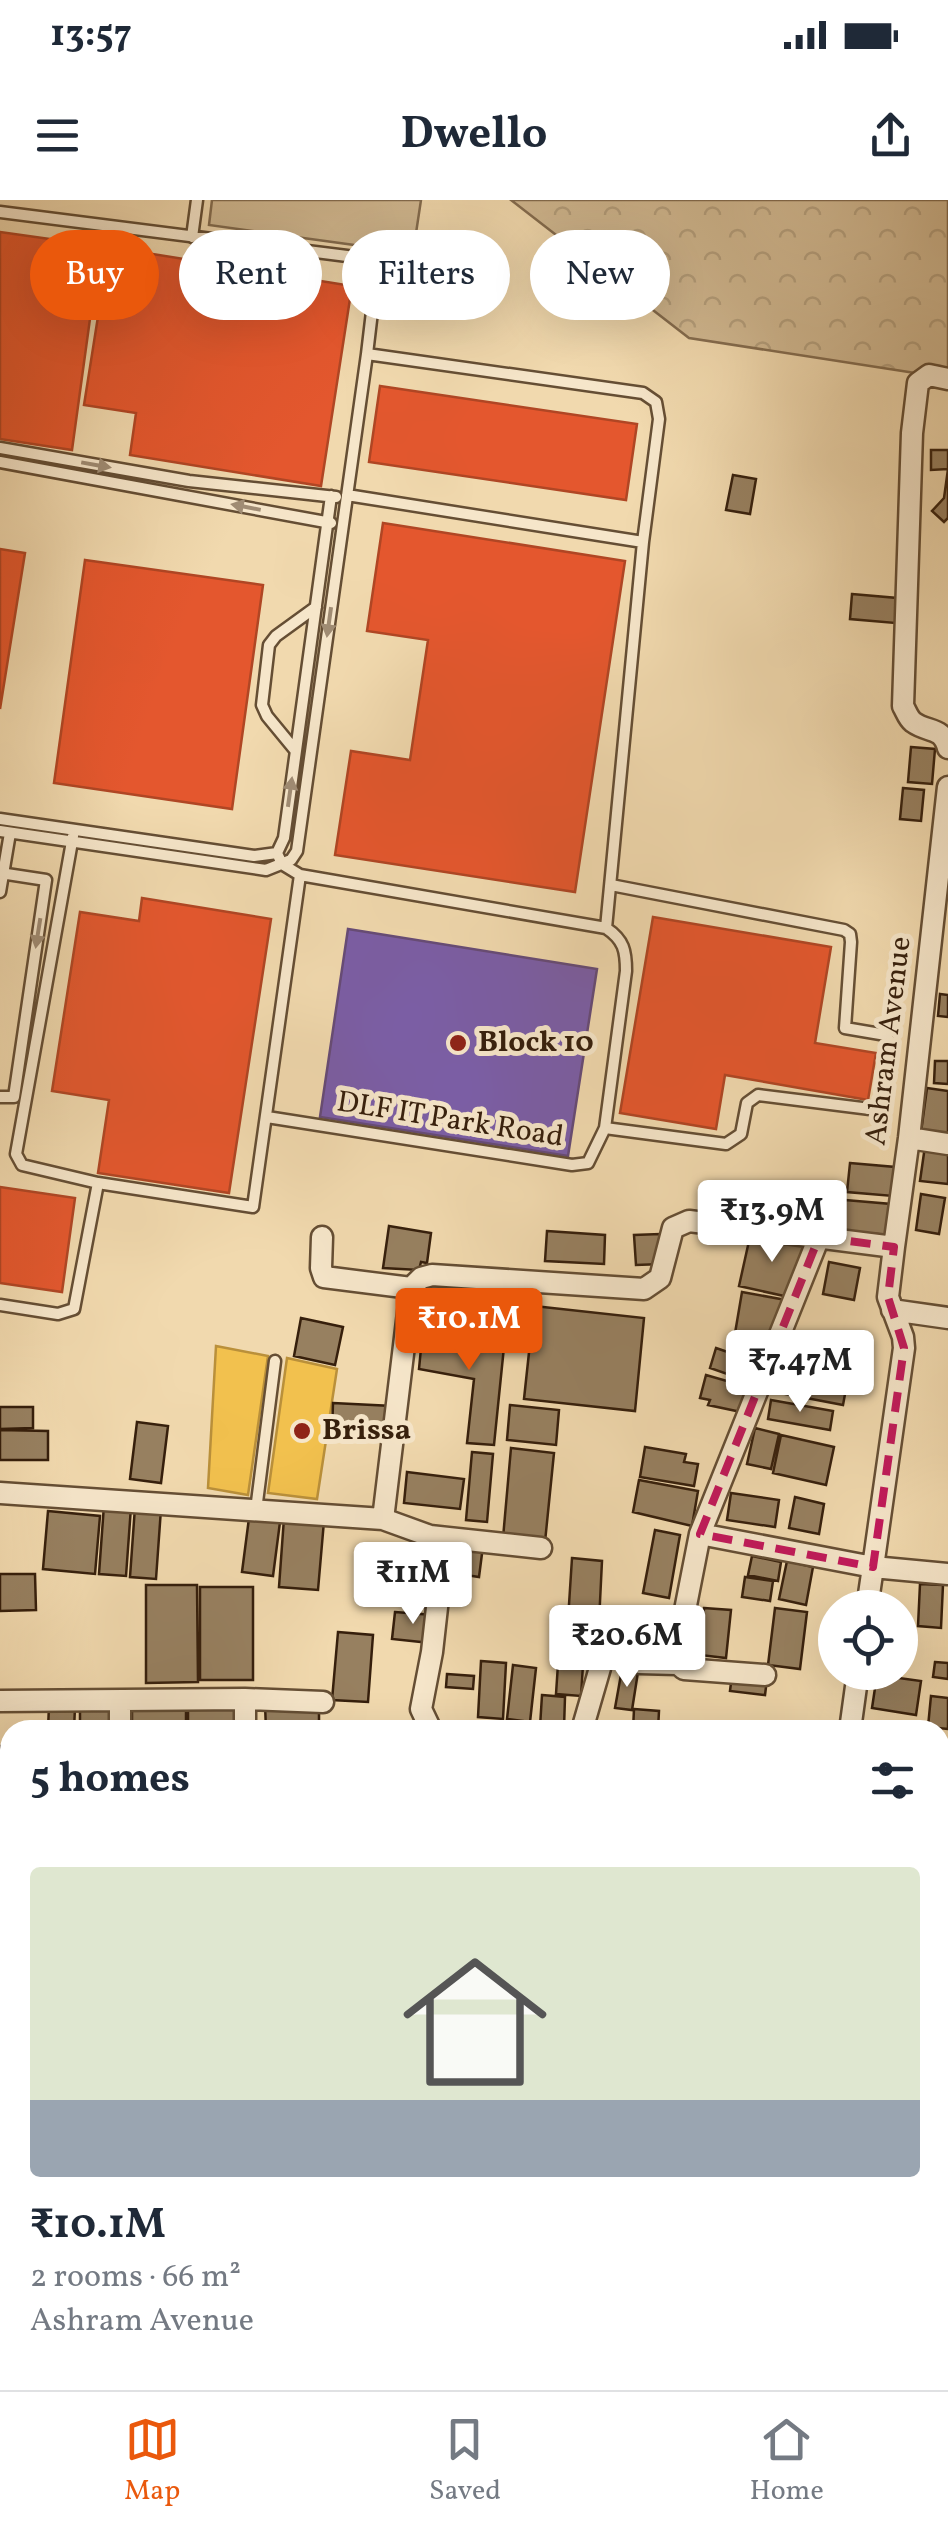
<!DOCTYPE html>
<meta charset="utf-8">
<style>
:root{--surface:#fff;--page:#f2f2f3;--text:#1f2937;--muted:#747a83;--line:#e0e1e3;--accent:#ea580c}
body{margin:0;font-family:Vollkorn,serif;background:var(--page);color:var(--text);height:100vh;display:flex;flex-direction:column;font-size:38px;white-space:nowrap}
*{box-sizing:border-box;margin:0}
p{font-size:32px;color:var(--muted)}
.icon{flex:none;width:55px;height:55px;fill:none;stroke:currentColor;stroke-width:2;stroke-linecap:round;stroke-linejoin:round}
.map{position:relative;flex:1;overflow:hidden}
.details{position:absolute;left:0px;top:1520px;width:950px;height:670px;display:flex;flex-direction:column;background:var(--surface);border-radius:30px 30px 0 0;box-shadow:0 10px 40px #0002}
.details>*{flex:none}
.top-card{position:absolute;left:30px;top:30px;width:890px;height:90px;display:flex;gap:20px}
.fabs{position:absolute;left:818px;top:1390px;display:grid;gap:20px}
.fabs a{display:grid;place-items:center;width:100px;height:100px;border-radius:50%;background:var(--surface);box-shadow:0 10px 40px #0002;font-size:50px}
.price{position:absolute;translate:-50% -85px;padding:0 22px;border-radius:10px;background:#fff;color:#222;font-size:32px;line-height:65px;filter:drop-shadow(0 2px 5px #0008)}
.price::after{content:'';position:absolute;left:50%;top:60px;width:30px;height:22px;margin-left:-15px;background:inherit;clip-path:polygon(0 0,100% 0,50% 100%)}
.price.on{background:var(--accent);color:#fff}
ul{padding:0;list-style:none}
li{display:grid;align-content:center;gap:20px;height:530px;padding:0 30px}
li span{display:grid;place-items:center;height:310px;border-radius:10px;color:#555}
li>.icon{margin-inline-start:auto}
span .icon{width:180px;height:180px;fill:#fffc;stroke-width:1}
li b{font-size:42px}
h2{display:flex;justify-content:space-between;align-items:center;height:120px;padding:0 30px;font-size:42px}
.pill{padding:0 35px;border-radius:45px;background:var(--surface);box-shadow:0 10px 40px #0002;font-size:35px;line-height:90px}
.pill.on{background:var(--accent);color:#fff}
.status{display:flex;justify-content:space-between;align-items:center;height:70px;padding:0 50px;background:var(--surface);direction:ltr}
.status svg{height:28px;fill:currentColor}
header{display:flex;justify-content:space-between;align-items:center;height:130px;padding:0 30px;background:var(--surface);font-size:45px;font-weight:700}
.menu{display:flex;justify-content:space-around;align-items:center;height:140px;border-top:2px solid var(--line);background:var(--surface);font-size:28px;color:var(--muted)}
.menu a{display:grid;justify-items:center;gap:5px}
.menu .on{color:var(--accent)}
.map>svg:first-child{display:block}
.park{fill:url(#park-crowns);stroke:#846c4f;stroke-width:2.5}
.garden{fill:#d1b992;stroke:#846c4f;stroke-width:2.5}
.homes{fill:#f2c14e;stroke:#ba903a;stroke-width:2.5}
.shops{fill:#e4572e;stroke:#b04624;stroke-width:2.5}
.offices{fill:#7b5ea7;stroke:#664b78;stroke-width:2.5}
.building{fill:#978060;stroke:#361f0c;stroke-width:2.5}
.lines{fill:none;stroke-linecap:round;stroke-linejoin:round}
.lane-casing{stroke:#654e34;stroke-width:15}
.street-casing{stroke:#654e34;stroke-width:25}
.lane{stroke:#f6e6ca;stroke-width:10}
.street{stroke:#f6e6ca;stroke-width:20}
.oneway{fill:#a08c74}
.marked{fill:none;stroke:#c2185b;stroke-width:8;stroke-dasharray:20 12;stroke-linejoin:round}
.poi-dot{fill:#8f2418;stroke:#f6e6ca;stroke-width:4}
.labels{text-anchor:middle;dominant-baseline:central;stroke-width:10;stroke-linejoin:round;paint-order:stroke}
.street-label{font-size:30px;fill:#361f0c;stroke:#f6e6ca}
.poi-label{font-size:30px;font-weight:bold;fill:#361f0c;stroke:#f6e6ca;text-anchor:start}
</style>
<div class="status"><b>13:57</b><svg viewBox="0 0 49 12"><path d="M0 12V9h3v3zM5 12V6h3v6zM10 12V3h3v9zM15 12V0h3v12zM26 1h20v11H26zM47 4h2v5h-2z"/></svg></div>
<header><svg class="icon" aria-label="menu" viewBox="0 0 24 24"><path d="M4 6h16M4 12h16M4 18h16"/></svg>Dwello<svg class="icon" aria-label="share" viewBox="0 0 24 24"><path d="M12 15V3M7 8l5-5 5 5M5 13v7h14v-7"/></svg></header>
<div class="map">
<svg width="948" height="2190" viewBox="0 0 948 2190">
<defs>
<pattern id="park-crowns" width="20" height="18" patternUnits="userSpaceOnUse" patternTransform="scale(2.5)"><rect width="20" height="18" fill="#d1b992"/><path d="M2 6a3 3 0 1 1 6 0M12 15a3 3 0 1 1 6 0" fill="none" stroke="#b49f7d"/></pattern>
</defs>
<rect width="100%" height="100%" fill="#f1d9ae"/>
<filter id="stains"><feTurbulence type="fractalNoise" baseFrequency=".002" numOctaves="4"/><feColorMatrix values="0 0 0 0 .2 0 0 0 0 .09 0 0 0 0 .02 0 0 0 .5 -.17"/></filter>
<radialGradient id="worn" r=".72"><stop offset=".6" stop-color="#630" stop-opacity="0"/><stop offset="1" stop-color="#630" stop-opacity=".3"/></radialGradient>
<path class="park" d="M511,0h437v182l-20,-7 -239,-37z"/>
<path class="garden" d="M212,0h209l-8,53 -204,-28z"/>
<path class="homes" d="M216,1146l52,10 -20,139 -40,-7z
M287,1158l50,11 -20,130 -49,-6z"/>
<path class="shops" d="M0,32l100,14 -28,204 -72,-11z
M109,47l243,39 -31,200 -191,-31 6,-42 -52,-8z
M380,186l257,38 -11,76 -257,-38z
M383,323l242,38 -50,331 -240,-37 16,-104 59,9 18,-120 -61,-9z
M0,349l25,4 -25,156z
M85,360l178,25 -31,224 -178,-26z
M142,698l129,21 -42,274 -131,-20 11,-73 -57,-9 28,-179 59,9z
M653,717l178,30 -16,96 61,10 -8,47 -143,-25 -9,54 -96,-16z
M0,987l75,11 -13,94 -62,-9z"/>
<path class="offices" d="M348,729l249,40 -29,187 -248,-39z"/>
<path class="building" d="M931,250h17v68l-4,4 -12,-11 12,-13 4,-29 -17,1z
M733,275l23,4 -6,35 -24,-4z
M852,394l45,4 -2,25 -45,-4z
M911,547l24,2 -3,35 -24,-2z
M903,588l21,2 -3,31 -21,-2z
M940,794l8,1v22l-10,-1z
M935,861h13v23l-14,-1z
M927,888l21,3v45l-27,-4z
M925,946l23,4v34l-28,-3z
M850,963l45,4 -2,29 -46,-4z
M774,988l24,3 -4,35 -25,-3z
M921,994l24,4 -6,36 -23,-4z
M845,1000l46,4 -2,31 -47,-4z
M389,1026l42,7 -4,30 -6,-1 -2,8 -36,-2z
M547,1031l58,4 -1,29 -59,-3z
M751,1032l54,12 -12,54 -54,-12z
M660,1034l2,30 -26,1 -2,-30z
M829,1062l31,6 -6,32 -31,-6z
M430,1078l40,3 -3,42 -40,-3z
M473,1092l33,2 -2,32 -33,-2z
M742,1092l44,8 -14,52 -39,-7z
M534,1106l110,12 -9,93 -111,-12z
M301,1118l42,9 -8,38 -41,-9z
M423,1128l82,9 -11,108 -27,-2 7,-64 -55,-10z
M716,1148l44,15 -7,20 -43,-15z
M779,1166l69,12 -5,27 -68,-13z
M706,1175l42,12 -7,25 -33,-7 2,-5 -10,-2z
M771,1200l62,11 -3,19 -62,-11z
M333,1203l59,3 -2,30 -58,-3z
M510,1205l49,5 -3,35 -49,-5z
M0,1207h33v21l-33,1z
M137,1222l31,4 -7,57 -31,-4z
M755,1228l24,6 -8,35 -24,-5z
M0,1230l48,1v29h-48z
M781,1235l53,12 -8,38 -53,-12z
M645,1247l41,7 -2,8 14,2 -4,22 -54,-9z
M511,1248l43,5 -9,89 -42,-4z
M472,1252l21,2 -6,68 -21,-2z
M407,1272l57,7 -4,30 -56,-6z
M639,1280l59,11 -6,35 -59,-14z
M731,1293l48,7 -4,27 -48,-7z
M795,1297l29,7 -5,30 -30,-6z
M104,1305l27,2 -5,69 -27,-2z
M135,1307l26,2 -5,70 -26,-2z
M48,1311l52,5 -5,58 -52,-5z
M249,1318l31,4 -7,54 -31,-4z
M284,1318l40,3 -6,69 -39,-3z
M655,1330l25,5 -11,63 -26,-5z
M463,1343l20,3 -4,31 -20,-3z
M752,1356l29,6 -3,19 -30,-6z
M572,1358l30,3 -3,61 -31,-2z
M787,1361l26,6 -7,38 -27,-6z
M400,1373l35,3 -3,32 -35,-3z
M0,1374h35l1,36 -36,1z
M745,1377l28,4 -3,20 -28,-4z
M920,1384l23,1 -2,43 -23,-2z
M146,1385h51l1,97 -52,1z
M200,1387h53v93h-53z
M704,1408l27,2 -5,48 -26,-3z
M775,1408l32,4 -7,57 -32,-4z
M395,1412l38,3 -2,28 -39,-4z
M599,1427l41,5 -3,24 -41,-5z
M338,1432l35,3 -5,67 -36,-2z
M481,1461l25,2 -3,56 -25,-2z
M935,1462l13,1v16l-15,-2z
M558,1464l25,1 -2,31 -25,-2z
M513,1465l23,3 -6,54 -23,-3z
M622,1469l16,3 -6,38 -17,-2z
M447,1474l27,2 -1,13 -27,-2z
M732,1475l35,4 -2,16 -35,-4z
M877,1475l44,6 -5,34 -44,-7z
M542,1495l23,2 -1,31 -24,-1z
M931,1496l17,2v31l-20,-2z
M265,1504h54v26h-53z
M49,1505l26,2 -1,23h-26z
M80,1505h29l1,25h-30z
M188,1506h52l1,24h-53z
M186,1507v23h-54v-22z
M634,1509l25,2 -1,19h-25z
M10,1545v70l-10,1v-70z
M10,1621v60l-10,1v-60z
M0,1769h10v30l-10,-1z
M946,2061l2,1v39l-8,-1z
M948,2106v45l-8,-1z
M9,2171l1,9h17v10h-18z
M34,2180h29v10h-29z
M69,2180h32v10h-32z
M111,2180h21v10h-22z
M169,2180h23v10h-23z
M679,2180h36l1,10h-35z
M727,2180h37l-1,7 -37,-4z
M805,2180h37l57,9 -95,1z"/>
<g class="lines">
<defs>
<path id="lane" d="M0,12l363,46 11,7 2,13 -9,76
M192,37l5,-37
M0,248l189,33 147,16
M0,262l331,61
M347,295l296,47
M295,550l-28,-34 -5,-11 7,-60 7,-9 40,-29
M0,619l254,37 23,-3 7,-15 47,-342
M0,631l266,39 25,-10 6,-9 70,-497 276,39 13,9 3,17 -16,123 -37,386
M73,636l-57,318 6,11 76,18
M0,673l46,7 -32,217h-14
M0,692l10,-59
M267,917l305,48 16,-2 17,-35 21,-157c0,-20 -2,-31 -20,-43l-306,-53
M605,928l121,16 15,-10 6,-31 11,-8 112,14 13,-9 9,-54 -6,-11 -41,-7 6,-86 -1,-8 -6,-4 -233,-45
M0,1105l58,9 16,-5 24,-126 155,24 47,-332 -18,-11 -5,-11
M256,1310l19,-149"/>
<path id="street" d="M948,179l-19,-4 -11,8 -6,50 -9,273c3,5 5,12 10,16 15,11 29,4 35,26
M909,938l39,6
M322,1037l-1,31 3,9 87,11
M819,1037l-119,297 173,33 -6,41
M894,1047l-6,50 15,40 1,11 -31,219 75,7
M892,1110l56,8
M0,1293l383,26 47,17 8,12 4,15 -10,89 -11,57 10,21
M383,1319l28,-231 10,-10 11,-3 212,14 16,-11 13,-50 16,-7 205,26 15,-109 39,-351
M700,1334l-24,122 2,8 6,5 81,6
M430,1336l111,12
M639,1463l39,1
M245,1499v31
M0,1501l245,-2 78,3
M120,1501v29
M582,1530l18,-62
M850,1530l8,-58
M940,1571h8
M0,1804h10
M0,1971l10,2
M940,2055l8,2
M0,2153l10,1
M940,2174l8,1
M246,2180v10
M791,2190l1,-10"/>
</defs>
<use href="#lane" class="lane-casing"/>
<use href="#street" class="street-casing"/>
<use href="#lane" class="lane"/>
<use href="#street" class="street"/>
</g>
<defs><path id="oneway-solid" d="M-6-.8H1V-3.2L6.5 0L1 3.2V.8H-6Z" transform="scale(2.5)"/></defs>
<g class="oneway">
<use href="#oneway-solid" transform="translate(96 265) rotate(10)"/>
<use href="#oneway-solid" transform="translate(246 307) rotate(-169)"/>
<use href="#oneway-solid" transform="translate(329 422) rotate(98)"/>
<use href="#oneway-solid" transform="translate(290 592) rotate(-82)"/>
<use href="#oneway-solid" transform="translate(38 733) rotate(99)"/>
</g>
<path class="marked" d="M819,1037l75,10 -6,50 16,51 -31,219 -173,-33z"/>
<g class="poi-dot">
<circle cx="458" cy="843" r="10"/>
<circle cx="302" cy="1231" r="10"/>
</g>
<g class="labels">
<g class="street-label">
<text transform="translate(889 841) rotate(-83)">Ashram Avenue</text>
<text transform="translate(450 920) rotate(9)">DLF IT Park Road</text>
</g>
<g class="poi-label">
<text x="478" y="843">Block 10</text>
<text x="322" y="1231">Brissa</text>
</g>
</g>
<rect width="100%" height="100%" filter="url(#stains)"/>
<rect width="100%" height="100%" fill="url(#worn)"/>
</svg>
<div class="fabs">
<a><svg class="icon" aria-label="locate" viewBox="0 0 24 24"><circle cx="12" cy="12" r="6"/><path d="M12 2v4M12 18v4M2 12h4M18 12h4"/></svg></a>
</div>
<b class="price" style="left:772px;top:1065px">₹13.9M</b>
<b class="price on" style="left:469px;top:1173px">₹10.1M</b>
<b class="price" style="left:800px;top:1215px">₹7.47M</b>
<b class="price" style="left:413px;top:1427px">₹11M</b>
<b class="price" style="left:627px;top:1490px">₹20.6M</b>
<div class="top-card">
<a class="pill on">Buy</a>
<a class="pill">Rent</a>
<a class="pill">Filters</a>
<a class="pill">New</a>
</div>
<section class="details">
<h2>5 homes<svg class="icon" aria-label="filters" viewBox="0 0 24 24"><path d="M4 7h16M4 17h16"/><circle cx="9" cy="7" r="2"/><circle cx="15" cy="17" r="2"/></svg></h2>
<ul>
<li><span style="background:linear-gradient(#dfe7d0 75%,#9aa5b1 0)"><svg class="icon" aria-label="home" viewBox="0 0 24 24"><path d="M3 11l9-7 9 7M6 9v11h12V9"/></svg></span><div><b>₹10.1M</b><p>2 rooms · 66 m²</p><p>Ashram Avenue</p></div></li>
</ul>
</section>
</div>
<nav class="menu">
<a class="on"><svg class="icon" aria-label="map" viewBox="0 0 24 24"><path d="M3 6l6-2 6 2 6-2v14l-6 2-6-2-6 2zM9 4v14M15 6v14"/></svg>Map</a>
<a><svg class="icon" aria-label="saved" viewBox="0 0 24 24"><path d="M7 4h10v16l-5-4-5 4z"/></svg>Saved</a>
<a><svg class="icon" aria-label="home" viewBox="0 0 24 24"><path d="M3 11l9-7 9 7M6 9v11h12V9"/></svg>Home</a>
</nav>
